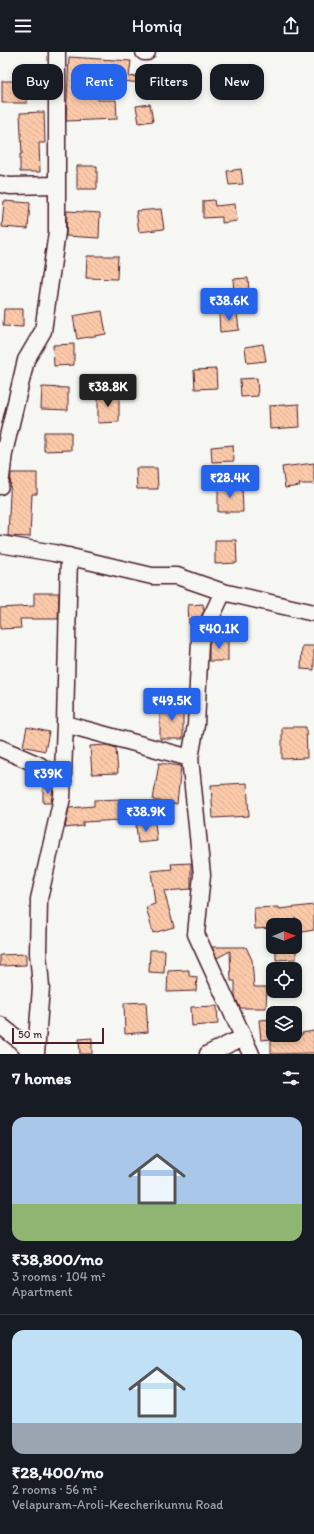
<!DOCTYPE html>
<meta charset="utf-8">
<style>
:root{--surface:#171b24;--page:#242831;--text:#f1f3f6;--muted:#9ea1a6;--line:#363941;--accent:#2563eb}
body{margin:0;font-family:Itim,sans-serif;background:var(--page);color:var(--text);height:100vh;display:flex;flex-direction:column;font-size:15px;white-space:nowrap}
*{box-sizing:border-box;margin:0}
p{font-size:13px;color:var(--muted)}
.icon{flex:none;width:22px;height:22px;fill:none;stroke:currentColor;stroke-width:2;stroke-linecap:round;stroke-linejoin:round}
.map{position:relative;height:1002px;overflow:hidden}
.drawer{display:flex;flex-direction:column;background:var(--surface);flex:1}
.drawer>*{flex:none}
.banner{position:absolute;left:12px;top:12px;width:290px;height:36px;display:flex;gap:8px}
.needle{width:26px;rotate:89deg}
.tools{position:absolute;left:266px;top:866px;display:grid;gap:8px}
.tools a{display:grid;place-items:center;width:36px;height:36px;border-radius:8px;background:var(--surface);box-shadow:0 2px 6px #0003;font-size:20px}
.scale{position:absolute;left:12px;bottom:10px;width:92px;box-sizing:border-box;padding-left:4px;border:2px solid #4a1f2b;border-top:0;font-size:11px;line-height:14px;white-space:nowrap;color:#4a1f2b;-webkit-text-stroke:3px #f6f6f2;paint-order:stroke}
.price{position:absolute;translate:-50% -34px;padding:0 9px;border-radius:4px;background:var(--accent);color:#fff;font-size:13px;line-height:26px;filter:drop-shadow(0 1px 2px #0008)}
.price::after{content:'';position:absolute;left:50%;top:24px;width:12px;height:9px;margin-left:-6px;background:inherit;clip-path:polygon(0 0,100% 0,50% 100%)}
.price.current{background:#222;color:#fff}
ul{padding:0;list-style:none}
li{display:grid;align-content:center;gap:8px;height:212px;padding:0 12px}
li+li{border-top:1px solid var(--line)}
li span{display:grid;place-items:center;height:124px;border-radius:12px;color:#555}
li>.icon{margin-inline-start:auto}
span .icon{width:72px;height:72px;fill:#fffc;stroke-width:1}
li b{font-size:17px}
h2{display:flex;justify-content:space-between;align-items:center;height:48px;padding:0 12px;font-size:17px}
.pill{padding:0 14px;border-radius:12px;background:var(--surface);box-shadow:0 2px 6px #0003;font-size:14px;line-height:36px}
.pill.current{background:var(--accent);color:#fff}
header{display:flex;justify-content:space-between;align-items:center;height:52px;padding:0 12px;background:var(--surface);font-size:18px;font-weight:600}
.map>svg:first-child{display:block}
.building{fill:url(#building-back-hatch);stroke:#4a1f2b}
.lines{fill:none;stroke-linecap:round;stroke-linejoin:round}
.minor-casing{stroke:#4a1f2b;stroke-width:19}
.minor{stroke:#f6f6f2;stroke-width:16}
</style>
<header><svg class="icon" aria-label="menu" viewBox="0 0 24 24"><path d="M4 6h16M4 12h16M4 18h16"/></svg>Homiq<svg class="icon" aria-label="share" viewBox="0 0 24 24"><path d="M12 15V3M7 8l5-5 5 5M5 13v7h14v-7"/></svg></header>
<div class="map">
<svg width="314" height="1002" viewBox="0 0 314 1002">
<defs>
<pattern id="building-back-hatch" width="6" height="6" patternUnits="userSpaceOnUse"><rect width="6" height="6" fill="#fbcaaa"/><path d="M-1 5l2 2M0 0l6 6M5-1l2 2" fill="none" stroke="#d9ad92"/></pattern>
</defs>
<rect width="100%" height="100%" fill="#f6f6f2"/>
<filter id="ink" filterUnits="userSpaceOnUse"><feTurbulence type="fractalNoise" baseFrequency=".025" numOctaves="2"/><feDisplacementMap in="SourceGraphic" scale="8" xChannelSelector="R" yChannelSelector="G"/><feConvolveMatrix kernelMatrix="1 2 1 2 8 2 1 2 1" color-interpolation-filters="sRGB"/></filter>
<g filter="url(#ink)">
<path class="building" d="M69,5l62,4 -2,16 26,-3 1,11 -57,-7 -1,22h18l1,19 -51,2z
M2,29h24l1,22h-25z
M150,52l3,17 -14,2 -3,-17z
M44,60l1,31h-6l1,29h-20v-18h2l-2,-41z
M77,114h20v23h-20z
M241,117l2,15 -14,1 -2,-14z
M214,148l1,6 20,-2 2,17 -15,2v-6l-19,1v-17z
M4,149l26,2 -2,26 -26,-2z
M161,157l3,20 -25,3 -3,-21z
M67,159l33,2 -1,25 -33,-2z
M87,204h31l-1,23 -31,-1z
M248,226l1,14 -15,1 -1,-14z
M4,257h19v18l-20,-1z
M102,259l4,23 -29,5 -4,-23z
M237,260l2,18 -19,2 -1,-18z
M74,292v21l-20,1 -1,-21z
M263,292l3,17 -19,2 -2,-16z
M216,317l1,19 -22,1 -1,-19z
M257,326l1,18 -17,1 -1,-18z
M42,335l26,1v22l-27,-1z
M98,341h21v29l-21,1z
M299,352l1,23 -30,2 -1,-23z
M44,380h27v18l-27,1z
M233,393l1,16 -22,1 -1,-15z
M314,411v21h-15l1,2 -15,2 -3,-21z
M136,416h21l1,21h-21z
M11,421h26v21h-5l-2,43 -22,-1z
M218,433h24l1,27h-25z
M215,488h21l1,23 -22,1z
M34,541h25l-1,26h-38l1,9 -21,1v-21l34,-2z
M203,552l1,7 -7,13h-8l-1,-19z
M212,586h16v23h-19v-18z
M302,594h12v24l-13,-1z
M160,653h23v34h-23z
M27,675l22,5 -4,19 -22,-5z
M282,675h24l1,31 -25,1z
M107,693l9,3 2,25 -26,1 -2,-28z
M159,711l22,3 -4,38 -24,-4z
M247,731l2,33 -36,2 -2,-33z
M43,735h10l-2,16h-8z
M122,747l1,21 -40,2v4l-18,2 4,-20 25,-2v-6z
M155,771l2,18 -19,2 -2,-18z
M191,811v26l-27,2 10,36 -21,6 -7,-26 9,-3 -4,-33 21,-2 -1,-5z
M314,853v25l-12,2 -7,-15v8h-22v3l-18,1 -1,-21 25,-1v2z
M212,895h34l6,13 2,27h13l-1,21h-26l-5,-12v-15h-4l-1,-30 -13,7z
M276,895h20v12l-20,1z
M150,898h15l-1,23 -15,-1z
M26,902v11l-26,1v-11z
M189,918v6l8,1 -1,14 -29,1 1,-21z
M146,950l2,30 -23,2 -1,-31z
M217,954l1,18 -26,2 -1,-19z
M273,967v16h29v-2l12,-2v22l-43,1v-15l-10,1 -2,-20z
M92,986v16h-12l-1,-15z"/>
<g class="lines">
<defs>
<path id="minor" d="M144,0h3
M0,132l10,2 46,-1
M0,434l4,-33 22,-93 17,-29 14,-99v-180
M0,492l54,9 98,23h25l46,16 91,21
M69,504l-4,168 125,34 12,117 -6,59 55,120
M0,696l39,17 24,17
M190,706l6,-33 4,-84 23,-49
M0,973l19,15 13,14
M36,1002l5,-67 -3,-34 1,-54 23,-101 3,-74
M208,1002l25,-12 10,-2"/>
</defs>
<use href="#minor" class="minor-casing"/>
<use href="#minor" class="minor"/>
</g>
</g>
</svg>
<div class="tools">
<a><svg class="needle" viewBox="-14 -14 28 28"><path d="M0-13l5 13h-10z" fill="#e53935"/><path d="M0 13l5-13h-10z" fill="#9ea1a6"/></svg></a>
<a><svg class="icon" aria-label="locate" viewBox="0 0 24 24"><circle cx="12" cy="12" r="6"/><path d="M12 2v4M12 18v4M2 12h4M18 12h4"/></svg></a>
<a><svg class="icon" aria-label="layers" viewBox="0 0 24 24"><path d="M12 4l9 5-9 5-9-5zM3 14l9 5 9-5"/></svg></a>
</div>
<div class="scale">50 m</div>
<b class="price" style="left:229px;top:270px">₹38.6K</b>
<b class="price current" style="left:108px;top:356px">₹38.8K</b>
<b class="price" style="left:230px;top:447px">₹28.4K</b>
<b class="price" style="left:219px;top:598px">₹40.1K</b>
<b class="price" style="left:172px;top:670px">₹49.5K</b>
<b class="price" style="left:48px;top:743px">₹39K</b>
<b class="price" style="left:146px;top:781px">₹38.9K</b>
<div class="banner">
<a class="pill">Buy</a>
<a class="pill current">Rent</a>
<a class="pill">Filters</a>
<a class="pill">New</a>
</div>
</div>
<section class="drawer">
<h2>7 homes<svg class="icon" aria-label="filters" viewBox="0 0 24 24"><path d="M4 7h16M4 17h16"/><circle cx="9" cy="7" r="2"/><circle cx="15" cy="17" r="2"/></svg></h2>
<ul>
<li><span style="background:linear-gradient(#a9c7e8 70%,#8fb573 0)"><svg class="icon" aria-label="home" viewBox="0 0 24 24"><path d="M3 11l9-7 9 7M6 9v11h12V9"/></svg></span><div><b>₹38,800/mo</b><p>3 rooms · 104 m²</p><p>Apartment</p></div></li>
<li><span style="background:linear-gradient(#bfe0f5 75%,#9aa5b1 0)"><svg class="icon" aria-label="home" viewBox="0 0 24 24"><path d="M3 11l9-7 9 7M6 9v11h12V9"/></svg></span><div><b>₹28,400/mo</b><p>2 rooms · 56 m²</p><p>Velapuram-Aroli-Keecherikunnu Road</p></div></li>
</ul>
</section>
